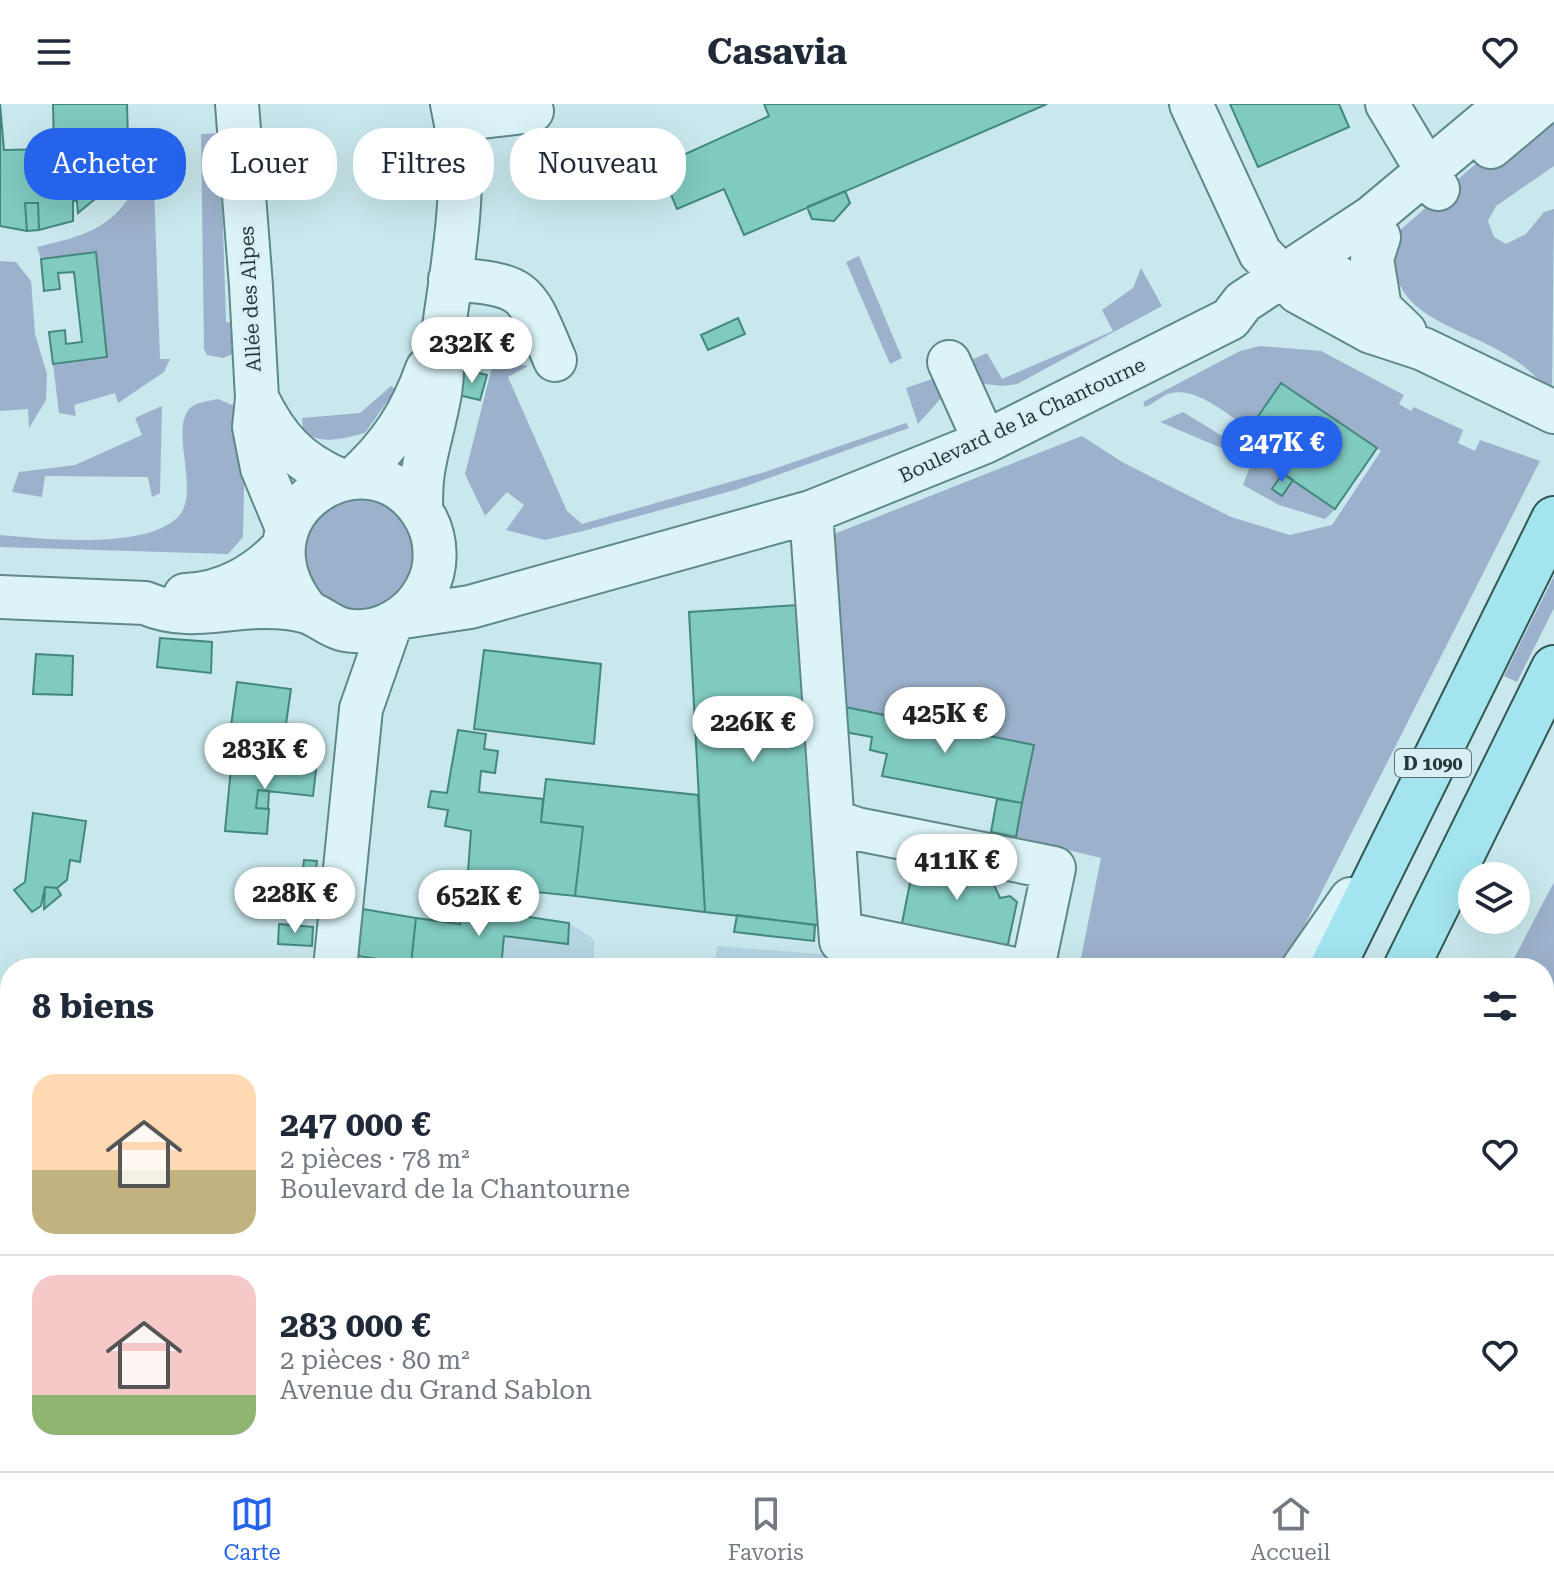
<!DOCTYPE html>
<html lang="fr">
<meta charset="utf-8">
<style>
:root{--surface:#fff;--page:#f2f2f3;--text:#1f2937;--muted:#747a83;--line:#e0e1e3;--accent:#2563eb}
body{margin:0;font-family:"Roboto Serif",serif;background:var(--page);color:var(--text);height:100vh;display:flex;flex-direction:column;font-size:30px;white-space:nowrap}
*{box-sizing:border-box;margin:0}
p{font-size:26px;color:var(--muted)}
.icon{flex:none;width:44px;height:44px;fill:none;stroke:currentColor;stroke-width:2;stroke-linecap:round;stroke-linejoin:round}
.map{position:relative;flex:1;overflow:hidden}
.sheet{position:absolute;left:0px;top:854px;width:1554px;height:514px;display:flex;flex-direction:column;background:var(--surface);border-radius:32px 32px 0 0;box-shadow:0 8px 32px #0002}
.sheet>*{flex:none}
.banner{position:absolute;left:24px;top:24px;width:800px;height:72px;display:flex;gap:16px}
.buttons{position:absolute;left:1458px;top:758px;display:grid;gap:16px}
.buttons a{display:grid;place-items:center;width:72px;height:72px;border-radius:50%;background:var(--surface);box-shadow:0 8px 32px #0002;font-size:40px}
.price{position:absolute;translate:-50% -68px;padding:0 18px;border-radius:28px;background:#fff;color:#222;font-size:26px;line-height:52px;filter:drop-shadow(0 2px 4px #0008)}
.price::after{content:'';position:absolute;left:50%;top:48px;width:24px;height:18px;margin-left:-12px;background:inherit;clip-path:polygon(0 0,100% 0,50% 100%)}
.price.selected{background:var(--accent);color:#fff}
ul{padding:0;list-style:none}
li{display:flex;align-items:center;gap:24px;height:200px;padding:0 32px}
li+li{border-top:2px solid var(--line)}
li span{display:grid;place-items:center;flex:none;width:224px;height:160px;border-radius:24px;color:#555}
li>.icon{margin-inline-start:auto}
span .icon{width:96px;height:96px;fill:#fffc;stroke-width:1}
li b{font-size:34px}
h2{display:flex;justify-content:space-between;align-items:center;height:96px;padding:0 32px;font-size:34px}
.chip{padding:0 28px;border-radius:32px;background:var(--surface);box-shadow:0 8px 32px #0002;font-size:28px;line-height:72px}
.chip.selected{background:var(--accent);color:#fff}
header{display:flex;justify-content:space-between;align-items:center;height:104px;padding:0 32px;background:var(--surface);font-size:36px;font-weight:700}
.menu{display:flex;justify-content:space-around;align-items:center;height:112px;border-top:2px solid var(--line);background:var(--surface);font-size:22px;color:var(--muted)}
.menu a{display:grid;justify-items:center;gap:4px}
.menu .selected{color:var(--accent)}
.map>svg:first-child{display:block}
.farmland{fill:#b6d6e3}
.green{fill:#9cb1cb}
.building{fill:#80cac0;stroke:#44887d;stroke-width:2}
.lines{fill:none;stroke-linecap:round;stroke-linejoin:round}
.minor-casing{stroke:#5e8988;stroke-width:46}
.major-casing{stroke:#325754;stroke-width:48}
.minor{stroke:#dcf4f8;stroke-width:42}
.major{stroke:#a3e4ee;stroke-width:44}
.labels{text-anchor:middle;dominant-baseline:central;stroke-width:6;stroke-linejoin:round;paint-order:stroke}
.shield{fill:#d8f0f5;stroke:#587171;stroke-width:2}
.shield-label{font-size:18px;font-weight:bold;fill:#213a38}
.street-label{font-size:20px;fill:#213a38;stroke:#d8f0f5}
</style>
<header><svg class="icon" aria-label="menu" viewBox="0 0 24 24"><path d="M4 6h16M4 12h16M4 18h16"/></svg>Casavia<svg class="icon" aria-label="heart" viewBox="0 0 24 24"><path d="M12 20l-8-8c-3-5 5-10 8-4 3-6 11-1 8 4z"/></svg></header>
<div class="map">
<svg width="1554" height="1367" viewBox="0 0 1554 1367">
<rect width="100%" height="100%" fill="#c9e8ed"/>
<path class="farmland" d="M462,803l107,16 25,16v29h-235l4,-59 96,15z
M717,842l116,9 -3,13h-116z
M308,1358h719l-4,9h-716z"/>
<path class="green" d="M1544,0h10v62l-58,40 -8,15 6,16 12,7 20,-10 18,-22 10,-3 -2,184c-12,-11 -23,-24 -37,-33 -54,-37 -140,-42 -117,-128z
M220,29l6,189 12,2v28l-15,6 -16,-3 -3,-6 -3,-215z
M153,52l7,203h10l-6,13 -46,31 -3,-10 -41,12 2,11 -17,-3 -6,-49 54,-7 -11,-105 -55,7 -4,-12c71,-16 83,-27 116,-91z
M859,152l43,102 -12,6 -44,-102z
M0,157l16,1 15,19 4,53 12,40 -1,26 -17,28 -1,-19 -28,2z
M1141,164l21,38 -145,78 -14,2 -35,-4 -6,-18 25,-11 15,26 111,-48 -11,-21 31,-22z
M1260,242l61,5 83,44 -5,9 12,7 3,-4 49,23 -5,13 17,8 5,-11 60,21 -257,507h-204l22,-110 -85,-21 18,-92 -189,-38 -21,-169 258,-102 40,26 109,55 59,18 42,-10 49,-74 -99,-68 -33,46c-21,-14 -54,-44 -81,-35 -8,3 -15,10 -23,13l-2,-5 97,-51z
M494,255l34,7 -20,11 59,134 15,13 183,-52 141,-49 3,5 -174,62 -152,41 -38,9 -39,-10 18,-25 -17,-13 -22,24 -20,-42z
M932,275l12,16 -26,29 -12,-36z
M391,282l5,3 -31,44c-20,5 -47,14 -62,-4l-1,-11 58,-5z
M218,295l21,9 6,28 -2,101 -15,17 -228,-7v-12c45,4 145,15 178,-18 23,-24 -8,-84 11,-108 7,-7 19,-8 29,-10z
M162,302l-2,87 -8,4 -4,-20 -103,-1 -3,21 -30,-5 7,-20 56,-7 67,-30 -7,-17z
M1183,308l100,61 -11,16 21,-9 42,29 -10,10 -46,-14 -36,-20 9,-24 -92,-39z
M303 450a56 56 0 1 1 112 0a56 56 0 1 1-112 0Z
M1554,472v32l-37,74 -13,-6z
M1554,778v589h-308l5,-9h293v-494h-35z"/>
<path class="building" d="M0,0l4,46 50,-1 -1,-45h74l1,37 -9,28 -18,25 -23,19 -1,-12h-4v20l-34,9 -1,-27h-13l2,28 -27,-5z
M764,0h283l-303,131 -20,-46 -47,20 -18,-43 110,-50z
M1230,0h109l10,23 -91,40z
M845,87l5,12 -16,18 -22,-2 -5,-12z
M25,99h13l1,27 -12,1z
M96,148l11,105 -54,7 -4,-32 16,-2 1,14 16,-2 -8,-70 -16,1 2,16 -16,2 -3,-32z
M738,214l7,16 -37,16 -7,-15z
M464,265l23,6 -7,25 -22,-5z
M1281,279l96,65 -42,61 -96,-65z
M1283,369l10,7 -11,16 -10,-7z
M798,501l20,320 -113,-13 -16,-300z
M160,534l52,4 -1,31 -54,-6z
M484,546l117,14 -7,80 -120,-15z
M36,550l37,2 -1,39 -39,-1z
M237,578l54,7 -7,49 -54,-5z
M845,603l189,38 -12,58 -140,-27 5,-22 -17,-4 2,-13 -33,-6z
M458,626l28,4 -2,15 14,2 -3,22 -14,-2 -2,21 64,7 -2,23 42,5 -8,69 -108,-11 4,-54 -26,-5 3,-16 -20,-3 3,-16 16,2z
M273,642l45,4 -1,11 -45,-6z
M272,651l45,6 -4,35 -55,-6 -2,18 13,1 -2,25 -42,-3 6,-63 40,3z
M546,675l152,16 7,117 -130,-16 8,-69 -42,-5z
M258,686l11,1 -1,18 -12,-1z
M997,695l25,4 -6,34 -25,-5z
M33,709l53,8 -6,41 -10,-2 -3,20 -10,8 -12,-1 -4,19 -9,6 -18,-22 11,-8z
M917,744l87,29 -10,8 6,13 10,-2 7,6 -10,47 -106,-21z
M304,756l13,1 -2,18 -13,-1z
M45,783l12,1 4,7 -17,14z
M462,803l107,16 -1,21 -64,-8 -3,32 -90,-4 5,-46 44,6z
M363,805l53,9 -5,46 -53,-8z
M737,811l78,10 -1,16 -80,-9z
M279,820l34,3 -1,19 -34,-2z
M0,974l10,1v27l-10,-1z
M0,1001l10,1v67h-10z"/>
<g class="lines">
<defs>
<path id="minor" d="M237,0l14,182 6,112 -3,29 8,41 25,60
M1191,0l69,149 38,39 73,40 52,17 131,63
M1387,0l51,85
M456,16l76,-9
M1491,43l51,-43
M1379,133l-7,22 8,49
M1284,171l45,-4 51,37 25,24
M450,175c78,6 75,10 105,81
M949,258l36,80
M257,294c20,41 41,64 83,82
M355,374c35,-32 56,-64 72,-109
M421,406c0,-13 0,-26 2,-38 6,-40 24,-82 18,-123 10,-80 30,-166 11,-245
M811,408l30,429
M185,491c38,-1 72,-20 97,-47
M0,493l145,6c42,18 77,4 120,4 12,0 30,1 42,5 13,4 23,15 38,18 33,6 66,-12 81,-41 12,-21 11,-49 0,-70 -53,-97 -200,-6 -118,93
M403,513l67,-10 341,-95 174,-70 245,-123 13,-17 129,-85 135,-113
M833,717l24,8 197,39 -21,100
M841,829l169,35
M335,864l26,-259 30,-86
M1303,864l48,-69
M235,1358l5,9
M289,1367l1,-9
M1057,1367l3,-9"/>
<path id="major" d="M1332,864l222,-449
M1406,864l148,-300
M1085,1367l4,-9
M1158,1367l4,-9"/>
</defs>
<use href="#minor" class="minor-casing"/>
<use href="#major" class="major-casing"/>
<use href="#minor" class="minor"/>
<use href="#major" class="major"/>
</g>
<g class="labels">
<rect class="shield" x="1395" y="645" width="76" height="28" rx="6"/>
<g class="shield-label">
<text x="1433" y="659">D 1090</text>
</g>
<g class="street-label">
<text transform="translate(250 195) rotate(-93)">Allée des Alpes</text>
<text transform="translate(1022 316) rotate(-25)">Boulevard de la Chantourne</text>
</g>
</g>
</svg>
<div class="buttons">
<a><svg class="icon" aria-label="layers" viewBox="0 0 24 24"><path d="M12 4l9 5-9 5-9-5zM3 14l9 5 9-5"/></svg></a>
</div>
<b class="price" style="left:472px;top:281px">232K €</b>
<b class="price selected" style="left:1282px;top:380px">247K €</b>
<b class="price" style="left:945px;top:651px">425K €</b>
<b class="price" style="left:753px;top:660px">226K €</b>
<b class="price" style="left:265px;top:687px">283K €</b>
<b class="price" style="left:957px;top:798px">411K €</b>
<b class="price" style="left:295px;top:831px">228K €</b>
<b class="price" style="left:479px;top:834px">652K €</b>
<div class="banner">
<a class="chip selected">Acheter</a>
<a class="chip">Louer</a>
<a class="chip">Filtres</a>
<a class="chip">Nouveau</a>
</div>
<section class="sheet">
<h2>8 biens<svg class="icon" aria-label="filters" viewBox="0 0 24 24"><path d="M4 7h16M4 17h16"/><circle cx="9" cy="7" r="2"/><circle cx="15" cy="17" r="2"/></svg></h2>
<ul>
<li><span style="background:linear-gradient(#ffd9b3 60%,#c2b280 0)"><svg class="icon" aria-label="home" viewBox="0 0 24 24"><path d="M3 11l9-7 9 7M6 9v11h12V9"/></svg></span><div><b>247 000 €</b><p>2 pièces · 78 m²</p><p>Boulevard de la Chantourne</p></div><svg class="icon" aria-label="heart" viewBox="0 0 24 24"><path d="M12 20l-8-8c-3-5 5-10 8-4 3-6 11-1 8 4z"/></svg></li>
<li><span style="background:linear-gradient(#f6c9c9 75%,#8fb573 0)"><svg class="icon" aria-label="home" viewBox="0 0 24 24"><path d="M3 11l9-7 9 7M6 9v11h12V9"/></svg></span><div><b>283 000 €</b><p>2 pièces · 80 m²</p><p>Avenue du Grand Sablon</p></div><svg class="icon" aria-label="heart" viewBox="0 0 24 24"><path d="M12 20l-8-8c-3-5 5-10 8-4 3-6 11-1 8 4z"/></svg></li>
</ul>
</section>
</div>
<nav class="menu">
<a class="selected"><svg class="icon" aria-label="map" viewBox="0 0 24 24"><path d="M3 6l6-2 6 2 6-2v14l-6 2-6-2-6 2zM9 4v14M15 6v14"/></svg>Carte</a>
<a><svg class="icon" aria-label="saved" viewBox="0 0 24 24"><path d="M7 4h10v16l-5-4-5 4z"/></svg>Favoris</a>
<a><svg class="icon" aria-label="home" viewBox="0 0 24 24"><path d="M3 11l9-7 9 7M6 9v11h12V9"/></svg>Accueil</a>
</nav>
